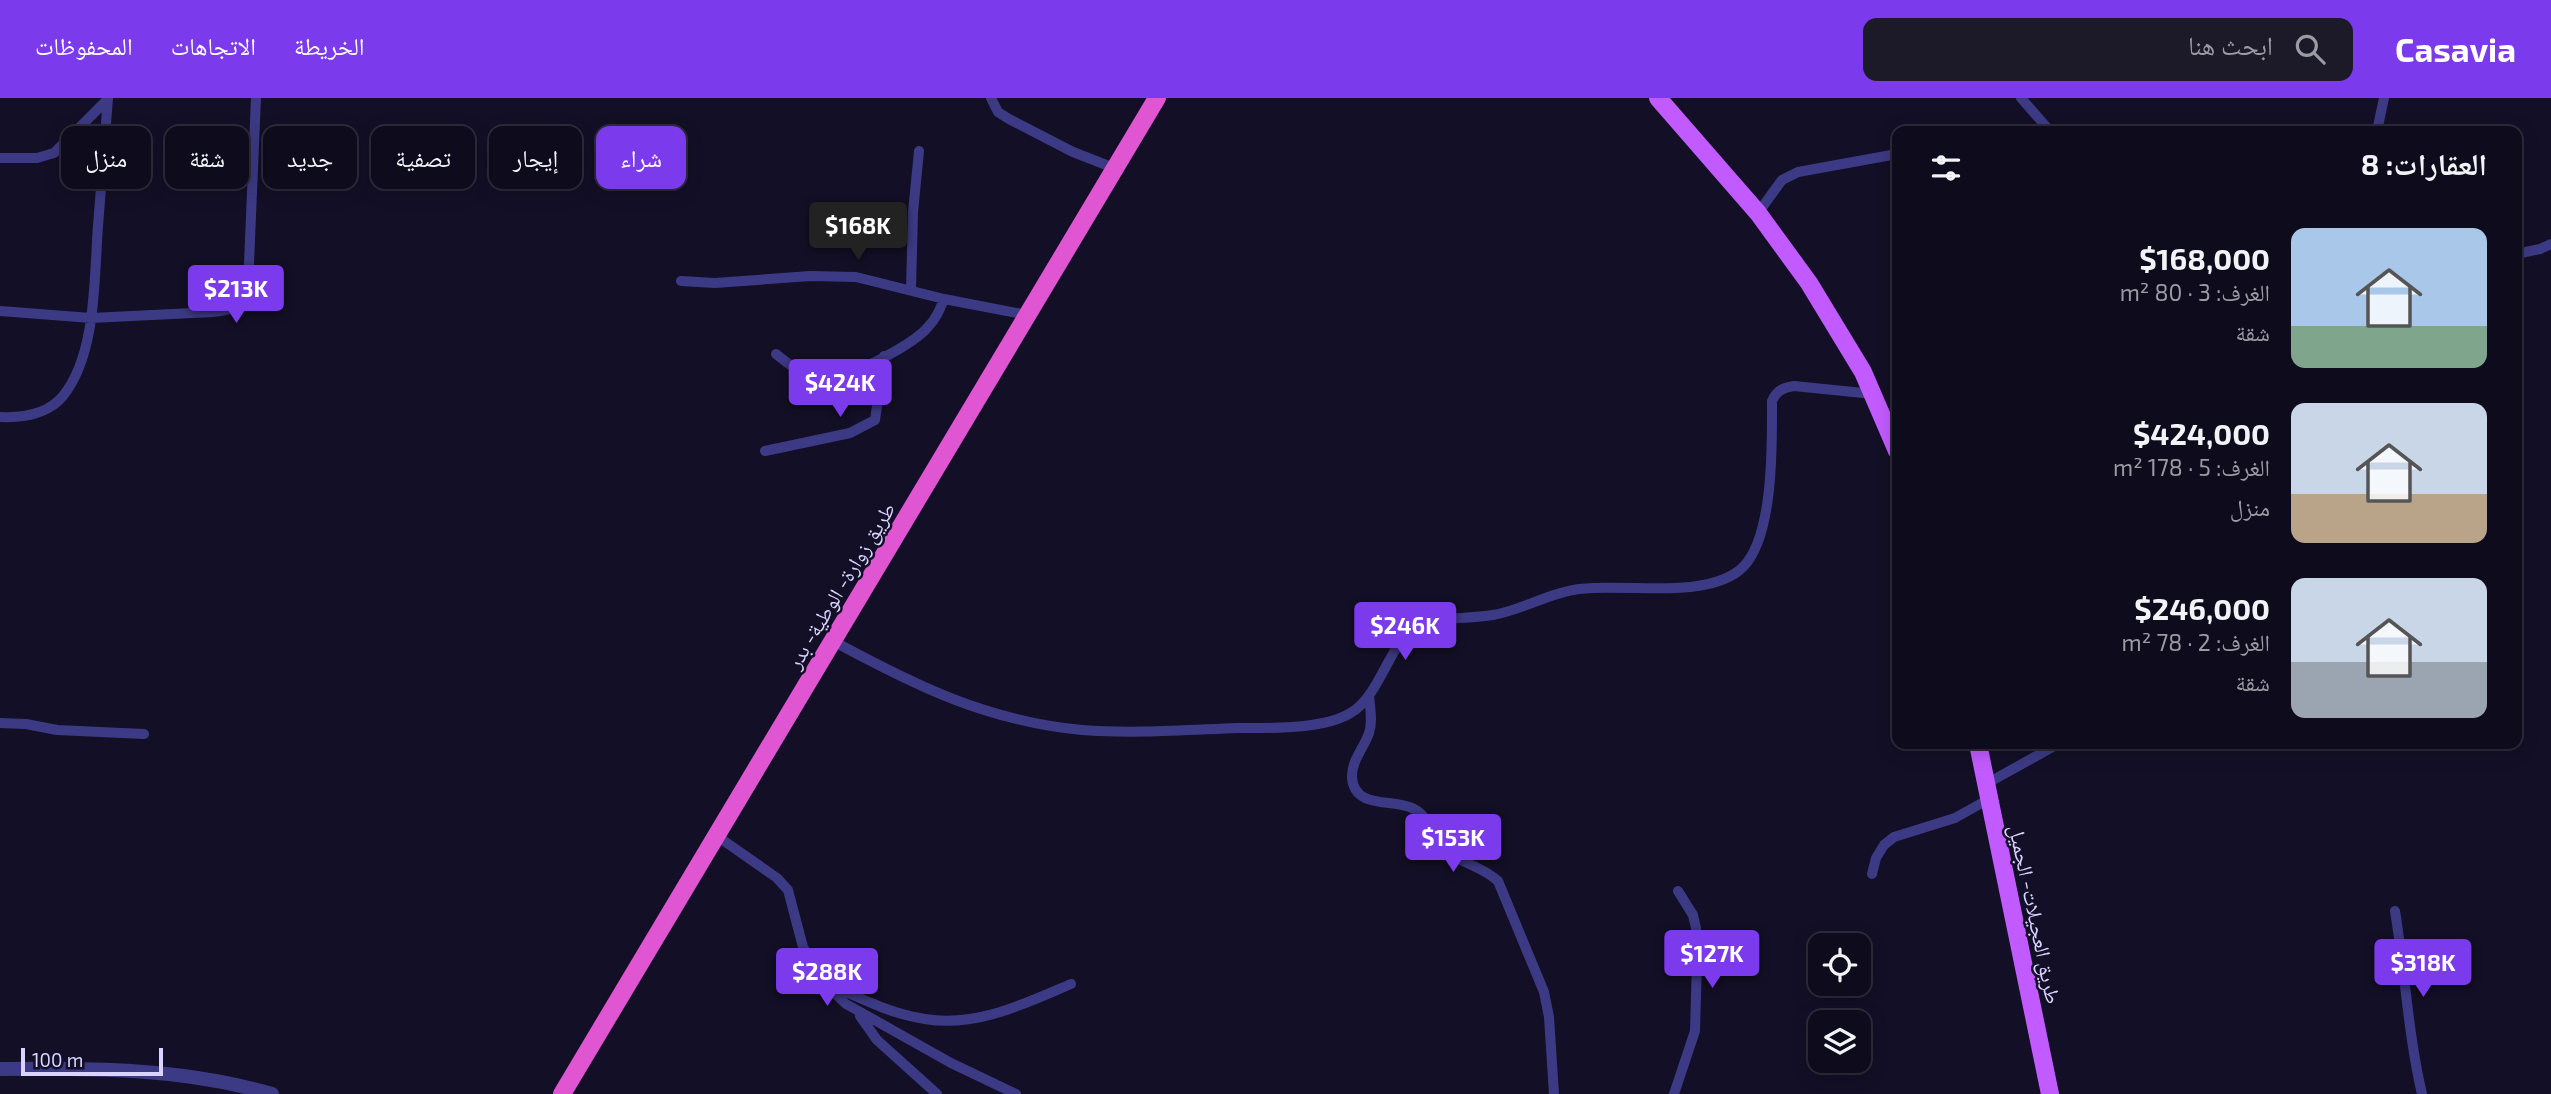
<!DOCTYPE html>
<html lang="ar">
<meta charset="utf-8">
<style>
:root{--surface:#0e0b1c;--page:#1c1929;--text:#f1f3f6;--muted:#9b9ba3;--line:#2e2b3b;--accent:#7c3aed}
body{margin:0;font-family:"Exo 2","Noto Naskh Arabic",sans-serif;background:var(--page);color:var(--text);direction:rtl;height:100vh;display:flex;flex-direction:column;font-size:26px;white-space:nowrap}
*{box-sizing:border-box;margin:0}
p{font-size:23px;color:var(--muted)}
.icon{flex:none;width:38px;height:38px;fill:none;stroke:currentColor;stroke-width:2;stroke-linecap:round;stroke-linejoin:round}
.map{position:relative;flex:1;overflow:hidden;direction:ltr}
.panel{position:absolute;left:1892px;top:28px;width:630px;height:623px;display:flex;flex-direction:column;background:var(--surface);border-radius:14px;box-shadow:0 4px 18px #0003,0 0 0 2px var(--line);direction:rtl}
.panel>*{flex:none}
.banner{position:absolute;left:21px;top:28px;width:665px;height:63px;direction:rtl;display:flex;gap:14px}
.fabs{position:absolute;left:1808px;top:835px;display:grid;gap:14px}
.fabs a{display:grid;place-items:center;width:63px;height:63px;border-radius:14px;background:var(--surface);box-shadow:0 4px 18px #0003,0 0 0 2px var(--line);font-size:35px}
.scale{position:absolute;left:21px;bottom:18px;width:142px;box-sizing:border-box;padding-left:7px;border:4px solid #d9d4ff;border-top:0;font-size:19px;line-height:24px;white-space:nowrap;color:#d9d4ff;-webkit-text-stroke:5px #130f26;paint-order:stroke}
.price{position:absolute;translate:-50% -60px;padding:0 16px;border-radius:7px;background:var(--accent);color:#fff;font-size:23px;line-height:46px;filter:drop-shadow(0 2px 4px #0008)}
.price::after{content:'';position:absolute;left:50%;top:42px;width:21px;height:16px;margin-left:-10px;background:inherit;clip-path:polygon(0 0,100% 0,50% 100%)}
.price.on{background:#222;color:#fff}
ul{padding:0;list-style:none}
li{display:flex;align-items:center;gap:21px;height:175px;padding:0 35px}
li span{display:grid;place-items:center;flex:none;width:196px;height:140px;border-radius:14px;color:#555}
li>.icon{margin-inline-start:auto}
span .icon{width:84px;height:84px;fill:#fffc;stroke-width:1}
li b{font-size:30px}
h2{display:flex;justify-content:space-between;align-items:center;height:84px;padding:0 35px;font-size:30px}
.chip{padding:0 24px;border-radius:14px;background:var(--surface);box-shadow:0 4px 18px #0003,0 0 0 2px var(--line);font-size:24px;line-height:63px}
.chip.on{background:var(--accent);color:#fff}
header{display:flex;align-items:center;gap:42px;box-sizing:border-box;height:98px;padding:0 35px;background:var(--accent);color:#fff}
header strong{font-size:33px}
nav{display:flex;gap:38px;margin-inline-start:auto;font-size:24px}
.search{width:490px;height:63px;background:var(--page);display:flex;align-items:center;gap:18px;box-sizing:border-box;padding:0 24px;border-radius:14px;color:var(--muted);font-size:26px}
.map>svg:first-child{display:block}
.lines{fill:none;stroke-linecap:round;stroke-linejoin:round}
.minor{stroke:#3d3a85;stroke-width:10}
.tertiary{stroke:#3d3a85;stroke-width:14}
.primary{stroke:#c25bff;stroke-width:18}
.trunk{stroke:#e055d1;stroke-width:18}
.labels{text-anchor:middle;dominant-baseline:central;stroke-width:5;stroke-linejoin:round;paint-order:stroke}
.street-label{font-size:21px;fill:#d9d4ff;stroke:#130f26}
</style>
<header>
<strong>Casavia</strong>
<div class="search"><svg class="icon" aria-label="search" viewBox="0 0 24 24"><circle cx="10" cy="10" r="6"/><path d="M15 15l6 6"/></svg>ابحث هنا</div>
<nav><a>الخريطة</a><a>الاتجاهات</a><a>المحفوظات</a></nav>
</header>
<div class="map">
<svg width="2551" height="996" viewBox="0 0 2551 996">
<rect width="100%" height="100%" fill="#130f26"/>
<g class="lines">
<path class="minor" d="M991,0l7,14 11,7 64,33 41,16
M2021,0l29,33
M2377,33l7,-33
M0,60h37l17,-5 54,-54
M1758,115l24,-33 16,-8 99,-18
M2516,156l24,-5 11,-5
M681,183l34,2 95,-7 46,1 88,22 83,16
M911,191l2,-77 6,-61
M0,213l91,7 122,-6c20,-2 29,-5 35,-25l8,-189
M776,256c15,12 32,26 52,25 22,-1 86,-35 100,-52 8,-8 12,-18 16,-28
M0,319c22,1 48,-3 63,-21 34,-42 31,-120 35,-170 3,-43 7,-85 10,-128
M765,353l85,-18 25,-13 9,-64
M833,543c83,45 154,80 249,89 51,4 104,0 155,-2 32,0 88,2 115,-16 23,-14 34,-52 51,-74 29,-26 54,-17 90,-23 30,-5 55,-22 86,-26 37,-4 74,2 111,-2 18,-2 41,-7 54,-21 30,-32 28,-123 28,-165 5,-11 11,-13 22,-15l79,8
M1369,597c1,13 4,26 0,38 -5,15 -18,28 -17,45 3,32 42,20 62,31 16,8 17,27 29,39 16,15 39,18 55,33l46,111 5,25 5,77
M0,625l26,1 31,6 87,4
M1986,686l72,-40
M717,738l60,42 11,12 15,57 20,35 23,22 105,59 65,31
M1872,776l4,-16 8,-13 10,-8 61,-19 34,-19
M2395,813c10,61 13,123 27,183
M828,886c32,14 63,30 97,35 51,9 101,-16 146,-35
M860,918l17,24 60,54
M1674,996l21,-63 2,-71 -1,-32 -3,-13 -15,-24"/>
<path class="tertiary" d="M0,971c92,-1 183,-1 272,25"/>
<path class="primary" d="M1658,0l100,115 51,70 54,89 34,79
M1978,646l72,350"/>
<path class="trunk" d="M562,996l595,-996"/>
</g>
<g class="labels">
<g class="street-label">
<text transform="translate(840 487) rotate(-59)">طريق زوارة- الوطية- بدر</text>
<text transform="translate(2036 816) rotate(78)">طريق العجيلات- الجميل</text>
</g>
</g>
</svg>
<div class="fabs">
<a><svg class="icon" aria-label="locate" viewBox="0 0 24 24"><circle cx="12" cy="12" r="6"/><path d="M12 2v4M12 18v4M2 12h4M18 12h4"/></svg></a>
<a><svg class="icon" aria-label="layers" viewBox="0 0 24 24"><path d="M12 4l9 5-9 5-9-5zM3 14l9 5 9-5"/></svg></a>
</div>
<div class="scale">100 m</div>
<b class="price on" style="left:858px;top:164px">$168K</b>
<b class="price" style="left:236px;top:227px">$213K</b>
<b class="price" style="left:840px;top:321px">$424K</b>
<b class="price" style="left:1405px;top:564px">$246K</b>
<b class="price" style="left:1453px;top:776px">$153K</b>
<b class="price" style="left:1712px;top:892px">$127K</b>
<b class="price" style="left:2423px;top:901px">$318K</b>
<b class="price" style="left:827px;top:910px">$288K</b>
<div class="banner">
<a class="chip on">شراء</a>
<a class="chip">إيجار</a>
<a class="chip">تصفية</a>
<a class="chip">جديد</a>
<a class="chip">شقة</a>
<a class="chip">منزل</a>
</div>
<section class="panel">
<h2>العقارات: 8<svg class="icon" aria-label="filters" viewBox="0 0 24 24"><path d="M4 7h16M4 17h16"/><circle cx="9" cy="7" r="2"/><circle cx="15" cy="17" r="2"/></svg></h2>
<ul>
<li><span style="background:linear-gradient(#a9c7e8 70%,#7fa58c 0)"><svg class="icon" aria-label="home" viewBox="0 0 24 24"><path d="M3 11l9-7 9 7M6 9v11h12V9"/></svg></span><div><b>$168,000</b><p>الغرف: 3 · 80 m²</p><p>شقة</p></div></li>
<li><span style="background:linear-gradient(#c9d6e8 65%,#b9a48a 0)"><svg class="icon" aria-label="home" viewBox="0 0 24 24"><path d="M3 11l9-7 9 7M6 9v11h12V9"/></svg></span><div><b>$424,000</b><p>الغرف: 5 · 178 m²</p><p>منزل</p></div></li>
<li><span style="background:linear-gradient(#c9d6e8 60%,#9aa5b1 0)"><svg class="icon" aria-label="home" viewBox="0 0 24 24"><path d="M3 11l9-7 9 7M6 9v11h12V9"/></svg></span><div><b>$246,000</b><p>الغرف: 2 · 78 m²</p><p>شقة</p></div></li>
</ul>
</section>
</div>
